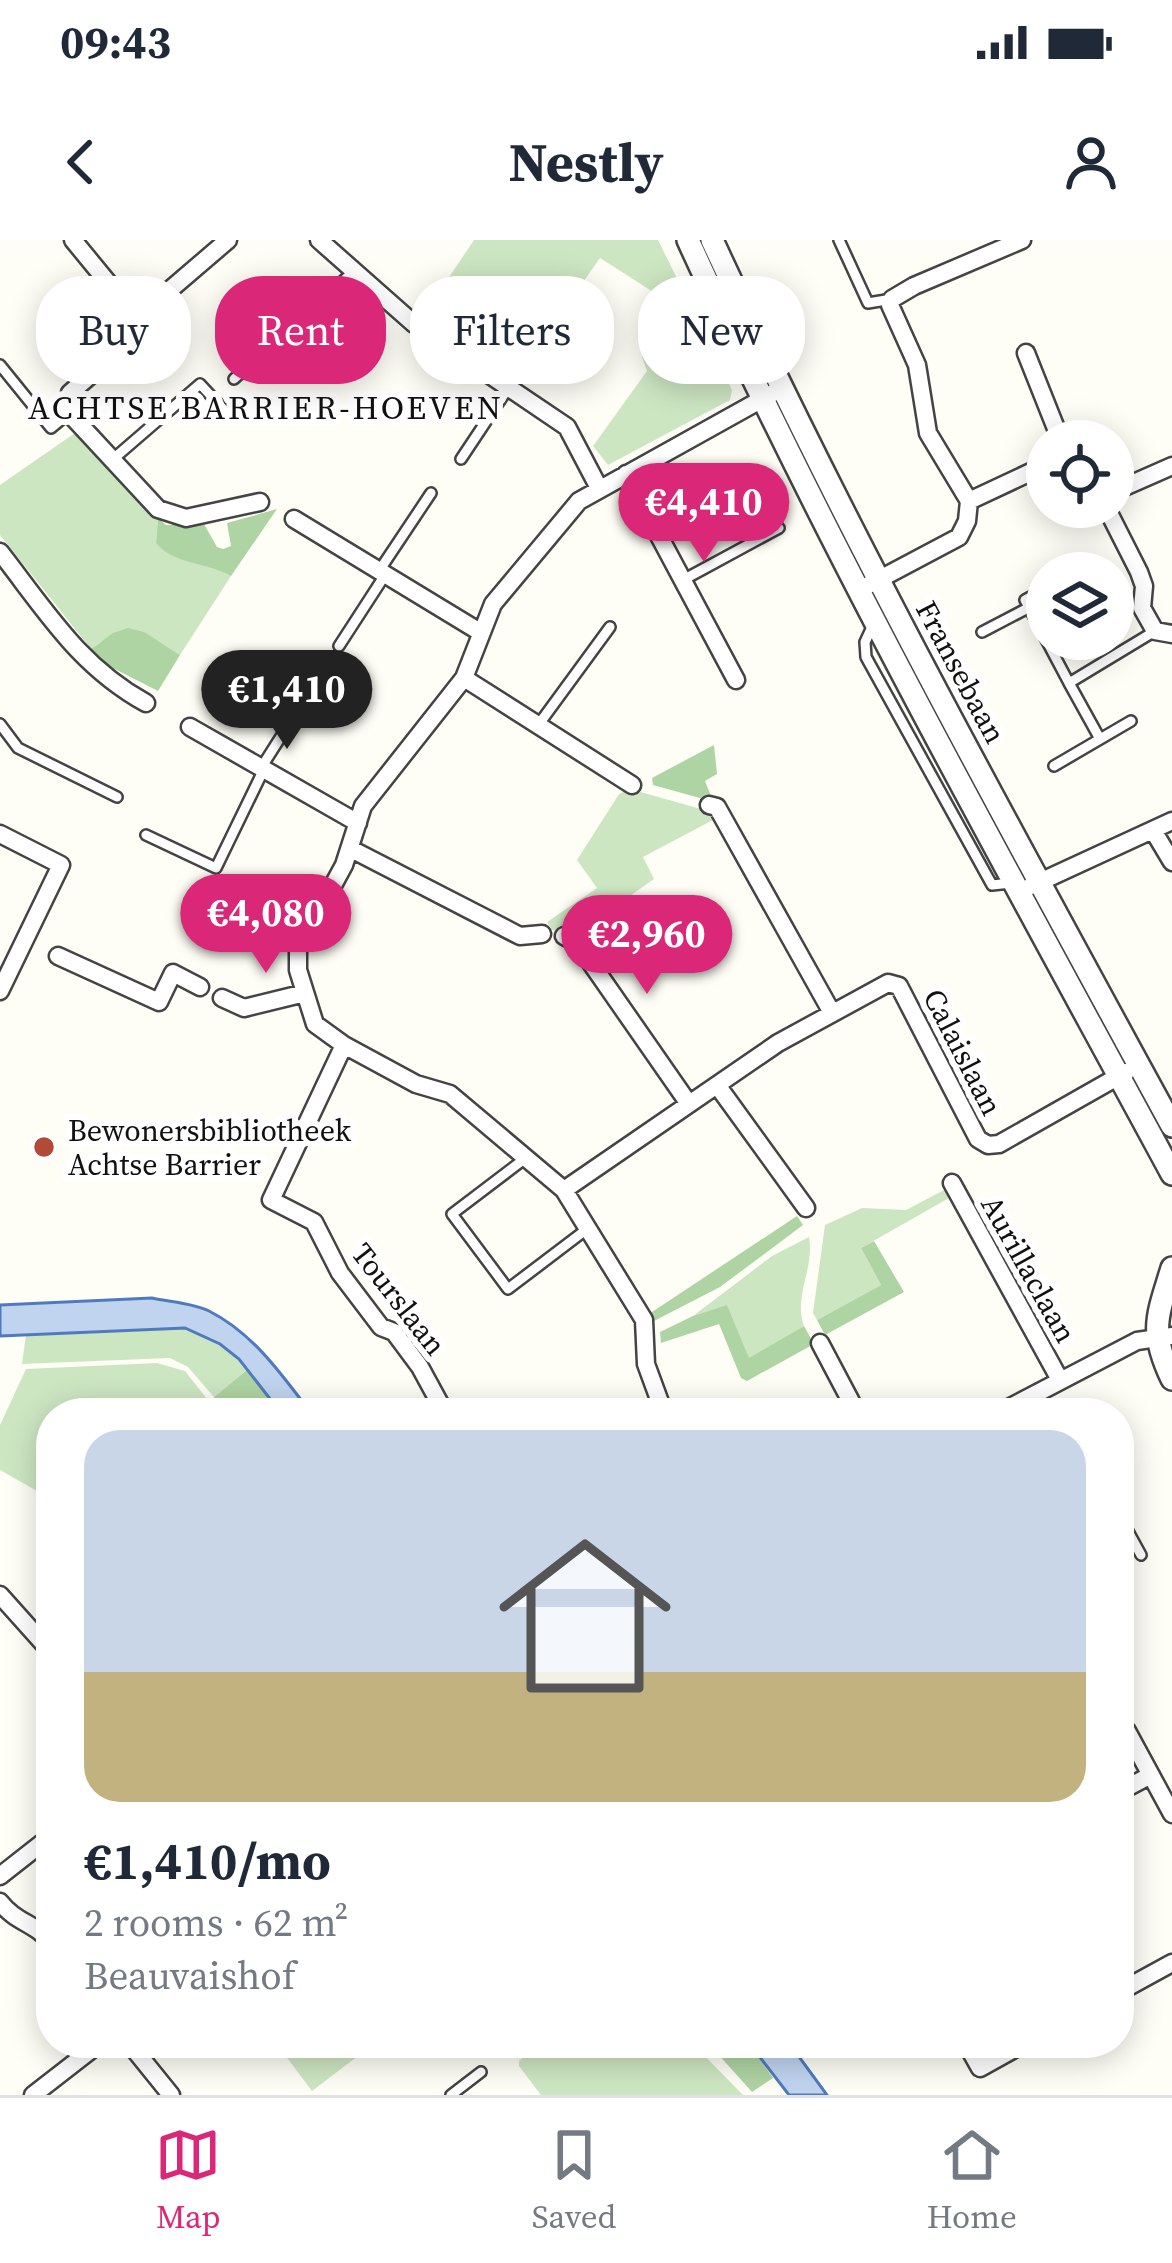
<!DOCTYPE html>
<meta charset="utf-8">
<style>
:root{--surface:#fff;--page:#f2f2f3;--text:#1f2937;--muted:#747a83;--line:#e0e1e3;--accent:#db2777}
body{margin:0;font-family:"Source Serif 4",serif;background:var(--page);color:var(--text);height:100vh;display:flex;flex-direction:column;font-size:45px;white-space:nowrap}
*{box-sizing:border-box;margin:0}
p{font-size:39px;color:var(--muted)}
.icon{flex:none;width:66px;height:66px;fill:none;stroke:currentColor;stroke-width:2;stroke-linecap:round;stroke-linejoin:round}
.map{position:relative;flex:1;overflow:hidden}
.side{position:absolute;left:36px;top:1158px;width:1098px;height:660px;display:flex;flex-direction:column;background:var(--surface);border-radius:48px;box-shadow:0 6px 30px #0003}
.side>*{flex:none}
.banner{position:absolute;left:36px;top:36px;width:1101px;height:108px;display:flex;gap:24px}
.buttons{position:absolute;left:1026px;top:180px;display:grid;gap:24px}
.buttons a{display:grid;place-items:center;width:108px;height:108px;border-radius:50%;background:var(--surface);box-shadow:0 6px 30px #0003;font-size:60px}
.price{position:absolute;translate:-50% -102px;padding:0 27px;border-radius:42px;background:var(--accent);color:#fff;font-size:39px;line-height:78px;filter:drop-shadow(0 3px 6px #0008)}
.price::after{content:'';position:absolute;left:50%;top:72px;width:36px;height:27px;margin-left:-18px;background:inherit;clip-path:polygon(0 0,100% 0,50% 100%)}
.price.selected{background:#222;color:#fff}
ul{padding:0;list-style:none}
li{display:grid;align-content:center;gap:24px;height:636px;padding:0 48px}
li span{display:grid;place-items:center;height:372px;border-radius:36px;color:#555}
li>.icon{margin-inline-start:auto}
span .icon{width:216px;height:216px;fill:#fffc;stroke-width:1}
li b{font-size:51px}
.pill{padding:0 42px;border-radius:48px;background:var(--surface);box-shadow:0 6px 30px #0003;font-size:42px;line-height:108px}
.pill.selected{background:var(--accent);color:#fff}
.status{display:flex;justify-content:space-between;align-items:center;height:84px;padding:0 60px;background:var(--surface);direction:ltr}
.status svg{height:33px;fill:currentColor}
header{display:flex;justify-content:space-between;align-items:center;height:156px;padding:0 48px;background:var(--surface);font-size:54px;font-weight:700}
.menu{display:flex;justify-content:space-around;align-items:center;height:168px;border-top:3px solid var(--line);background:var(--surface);font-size:33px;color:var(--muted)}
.menu a{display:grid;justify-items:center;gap:6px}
.menu .selected{color:var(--accent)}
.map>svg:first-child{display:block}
.green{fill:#cde6c2}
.forest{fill:#afd4a3}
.water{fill:#c0d4f0;stroke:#4f7bbe;stroke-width:3}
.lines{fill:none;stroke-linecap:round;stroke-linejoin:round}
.service-casing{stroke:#444;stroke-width:14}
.minor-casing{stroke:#444;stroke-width:21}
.tertiary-casing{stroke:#444;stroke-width:26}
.service{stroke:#fff;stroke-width:9}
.minor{stroke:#fff;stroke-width:16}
.tertiary{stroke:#fff;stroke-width:21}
.poi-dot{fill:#b14b38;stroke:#fff;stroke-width:4.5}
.labels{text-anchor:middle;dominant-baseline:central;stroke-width:12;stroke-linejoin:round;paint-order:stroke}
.street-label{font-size:30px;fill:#111;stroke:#fff}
.poi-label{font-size:30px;fill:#111;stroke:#fff;text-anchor:start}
.neighbourhood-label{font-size:33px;letter-spacing:3px;fill:#111;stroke:#fff}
</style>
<div class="status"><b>09:43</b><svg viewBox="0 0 49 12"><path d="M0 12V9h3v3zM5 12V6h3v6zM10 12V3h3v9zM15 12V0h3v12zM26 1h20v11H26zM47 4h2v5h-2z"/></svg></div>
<header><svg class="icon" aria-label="back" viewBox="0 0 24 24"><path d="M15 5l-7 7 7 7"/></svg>Nestly<svg class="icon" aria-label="person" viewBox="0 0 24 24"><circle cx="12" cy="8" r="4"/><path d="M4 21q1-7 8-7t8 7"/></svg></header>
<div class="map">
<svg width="1172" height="1855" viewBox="0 0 1172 1855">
<rect width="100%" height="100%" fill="#fefef6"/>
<path class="green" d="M474,0h184l74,150 -2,10 -122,65 -15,-19 54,-75 -5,-14 7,-9 -10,-18 22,-33 -61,-39 -83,118 -92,-63z
M75,193l83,85 -2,25c25,18 49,18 75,33l-51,79c-35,-22 -53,-35 -89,-6l-91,-114v-50z
M630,549l78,22 5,9 -70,37 11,22 -71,50 -31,1 -5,-8 50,-34 -20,-28 42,-66z
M944,950l5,8 -88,50 20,37 -64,35 -4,-7 12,-88 37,-17 44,2z
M809,997c6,30 -16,60 -5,89l-55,33 -22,-53 -34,10 79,-60z
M185,1088l36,16 27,25 -34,28 -26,-30 -18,-9 -148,6 4,-29z
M157,1123l28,8 33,42h-167v86l-51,-29v-45l26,-56z
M276,1803h99l-63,48z
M538,1803h154l51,52h-202l-22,-29v-5z"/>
<path class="forest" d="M277,269l-46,67c-24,-14 -57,-11 -75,-33l2,-25 8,7 38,-1 13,23 6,2 8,-3 -4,-23z
M128,388l16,4 36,23 -22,36 -55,-28 -12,-14 22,-16z
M714,505l3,29 -12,7 6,15 -4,4 -54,-15 -1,-7z
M797,976l6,9 -83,62 -66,34 -5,-7z
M874,1001l30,51 -79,43 -8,-15 64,-35 -20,-37z
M727,1065l22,53 55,-32 10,18 -67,37 -6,-3 -22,-54 -58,19 -1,-11 33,-16z
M248,1129l33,44h-55l-12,-16z
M708,1803h41l24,35 -21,14z"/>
<path class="water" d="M152,1058c18,4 41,5 57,13 44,22 73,64 102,102h-30l-42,-54 -19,-15 -35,-16 -185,8v-31z
M749,1803h40l38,52h-38z"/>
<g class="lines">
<defs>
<path id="service" d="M839,0l29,63 24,-4
M276,101l22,23
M0,125l51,63 18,-15
M234,139l120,-108
M461,219l48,-72
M112,220l88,-76 26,28
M379,331l52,-78
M683,340l96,-52
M1047,348l-22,12 44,83 86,-52
M873,385l-8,17 1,15 126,228 19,-2
M982,392l46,-24
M339,406l46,-71
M1069,443l31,56
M0,484l18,24 99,49
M539,484l71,-97
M1054,526l77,-45
M261,528l54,-85
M146,595l70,33 48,-99
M527,917l-75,57 56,75 79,-60
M1119,1275l22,40
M451,1855l30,-23"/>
<path id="minor" d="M73,0l64,78
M319,0l94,83 154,104 32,61
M137,78l1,16 -68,59 -1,20 89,96 28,9 74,-16
M137,78l91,-78
M1026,113l35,88
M626,234l110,206
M1113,252l59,-26
M969,261l64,-30 14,3
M1106,267l33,65 5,14 -2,22 13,23 17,3
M294,279l186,113
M0,312c46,59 79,114 146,151
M859,350l100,-53 8,-16 2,-20 -41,-68 -11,-68 -27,-60 2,-6 22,-13 108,-46
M464,438l168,107
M190,487l168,96
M709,565l8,2 114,204
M1154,592l18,30
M0,594l61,31 -61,126
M351,609l169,87 22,-2
M1031,646l141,-65
M564,696l13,7 112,161
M58,716l101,46 14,-29 27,14
M222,758l22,10 61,-15
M344,805l-73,155 43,22 26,51 41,54 13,5 26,35 25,46
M717,845l89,123
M952,943l108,197
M564,950l214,-147 110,-60 11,3 79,153 10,6 11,-1 127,-72
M820,1103l37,70
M664,1173l-18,-49 -2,-44 -80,-130 -114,-96 -34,-10 -72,-39 -29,-21 -17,-54v-20l46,-85 19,-59 101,-128 29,-74 86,-103 194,-108
M999,1173l138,-72 35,-5
M0,1355l51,57
M1119,1485l8,6 45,83
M1119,1552l32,-17
M0,1636l51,-40
M0,1662c16,21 36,21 51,41
M1119,1752l53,-29
M129,1803l42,52
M966,1803l14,25 45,-25
M33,1855l67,-52"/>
<path id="tertiary" d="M688,0c145,319 317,625 484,934
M712,0c139,302 301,594 460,886
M1172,1028c-15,49 -23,63 0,111"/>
</defs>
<use href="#service" class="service-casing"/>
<use href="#minor" class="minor-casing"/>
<use href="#tertiary" class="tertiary-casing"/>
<use href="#service" class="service"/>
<use href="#minor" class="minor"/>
<use href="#tertiary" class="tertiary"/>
</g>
<circle class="poi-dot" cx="44" cy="907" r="12"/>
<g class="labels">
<g class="street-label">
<text transform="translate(961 432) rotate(62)">Fransebaan</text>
<text transform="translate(963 812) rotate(63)">Calaislaan</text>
<text transform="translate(1029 1029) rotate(61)">Aurillaclaan</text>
<text transform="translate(399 1059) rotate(52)">Tourslaan</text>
</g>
<g class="poi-label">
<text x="68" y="890">Bewonersbibliotheek<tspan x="68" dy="34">Achtse Barrier</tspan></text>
</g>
<g class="neighbourhood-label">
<text x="266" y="167">ACHTSE BARRIER-HOEVEN</text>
</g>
</g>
</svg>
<div class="buttons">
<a><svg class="icon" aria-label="locate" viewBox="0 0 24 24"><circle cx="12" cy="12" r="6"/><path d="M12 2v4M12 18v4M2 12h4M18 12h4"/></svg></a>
<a><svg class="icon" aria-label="layers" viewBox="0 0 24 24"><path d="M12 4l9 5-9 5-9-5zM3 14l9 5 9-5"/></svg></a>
</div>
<b class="price" style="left:704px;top:325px">€4,410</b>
<b class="price selected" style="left:287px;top:512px">€1,410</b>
<b class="price" style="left:266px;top:736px">€4,080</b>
<b class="price" style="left:647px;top:757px">€2,960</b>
<div class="banner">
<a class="pill">Buy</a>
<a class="pill selected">Rent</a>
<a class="pill">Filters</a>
<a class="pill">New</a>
</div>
<section class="side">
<ul>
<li><span style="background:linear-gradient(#c9d6e8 65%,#c2b280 0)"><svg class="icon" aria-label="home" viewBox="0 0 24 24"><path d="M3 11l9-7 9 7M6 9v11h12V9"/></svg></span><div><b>€1,410/mo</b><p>2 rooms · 62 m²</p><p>Beauvaishof</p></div></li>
</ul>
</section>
</div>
<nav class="menu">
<a class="selected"><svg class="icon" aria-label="map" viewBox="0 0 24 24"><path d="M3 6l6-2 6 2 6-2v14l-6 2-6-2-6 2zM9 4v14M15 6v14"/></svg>Map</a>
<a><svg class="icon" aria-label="saved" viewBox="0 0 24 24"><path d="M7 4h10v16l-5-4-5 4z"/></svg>Saved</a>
<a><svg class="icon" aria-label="home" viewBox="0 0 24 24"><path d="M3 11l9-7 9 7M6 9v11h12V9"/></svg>Home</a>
</nav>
